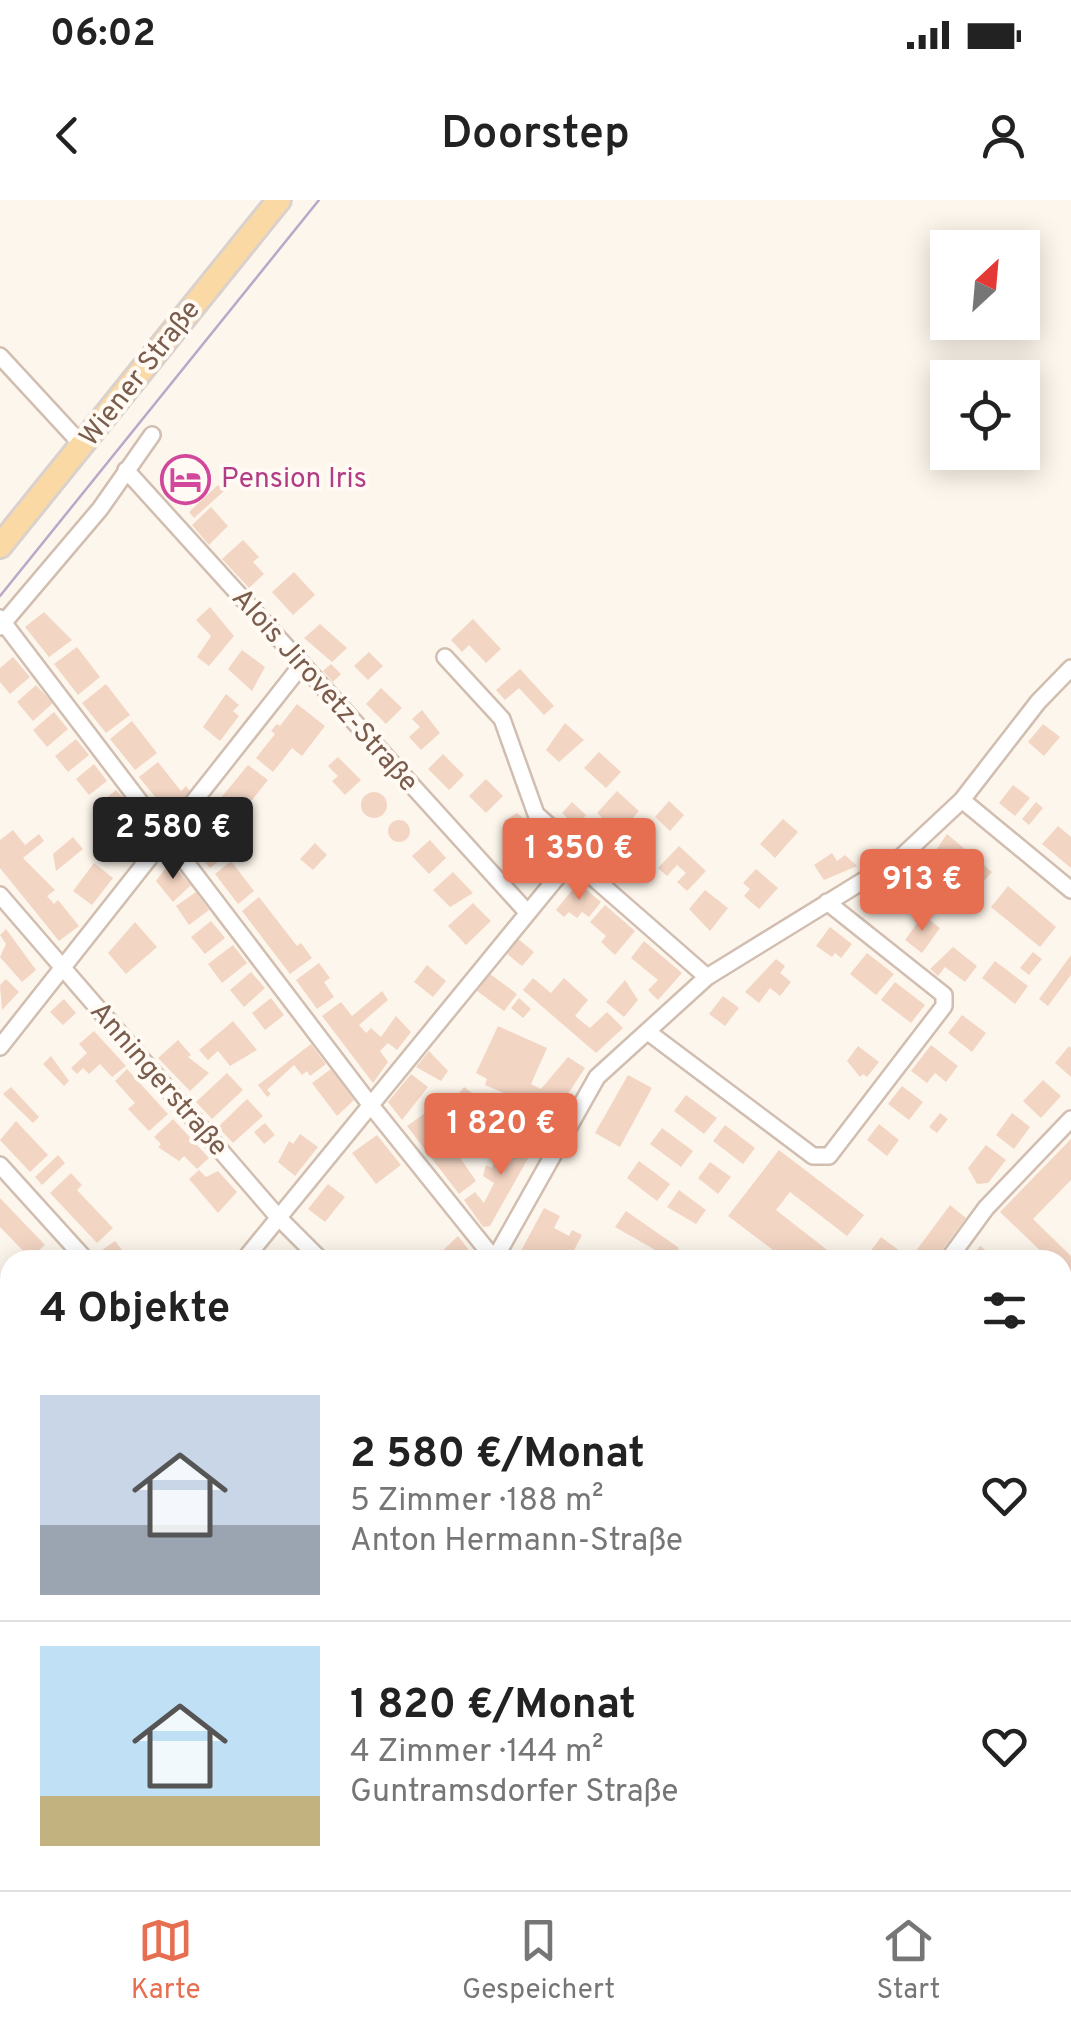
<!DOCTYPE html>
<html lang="de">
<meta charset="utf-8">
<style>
:root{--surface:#fff;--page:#f6f6f6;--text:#222;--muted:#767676;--line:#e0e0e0;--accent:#e76f51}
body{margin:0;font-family:Overpass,sans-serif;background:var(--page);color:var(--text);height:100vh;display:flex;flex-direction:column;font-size:38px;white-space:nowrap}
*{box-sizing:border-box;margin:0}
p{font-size:32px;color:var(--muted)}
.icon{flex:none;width:55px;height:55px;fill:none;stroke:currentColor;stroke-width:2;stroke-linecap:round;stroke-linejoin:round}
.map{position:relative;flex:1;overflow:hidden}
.details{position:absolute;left:0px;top:1050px;width:1072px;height:640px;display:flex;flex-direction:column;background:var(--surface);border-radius:30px 30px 0 0;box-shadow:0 5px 25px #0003}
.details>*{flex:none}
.needle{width:65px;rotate:26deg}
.controls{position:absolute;left:930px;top:30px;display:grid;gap:20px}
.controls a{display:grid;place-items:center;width:110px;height:110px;border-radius:0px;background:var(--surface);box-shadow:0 5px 25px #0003;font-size:50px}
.price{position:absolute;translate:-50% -85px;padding:0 22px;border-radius:10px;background:var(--accent);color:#fff;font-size:32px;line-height:65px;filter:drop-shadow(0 2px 5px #0008)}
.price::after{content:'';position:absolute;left:50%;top:60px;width:30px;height:22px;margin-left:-15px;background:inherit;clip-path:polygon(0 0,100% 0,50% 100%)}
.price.selected{background:#222;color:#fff}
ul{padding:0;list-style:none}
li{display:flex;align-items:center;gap:30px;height:250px;padding:0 40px}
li+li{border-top:2px solid var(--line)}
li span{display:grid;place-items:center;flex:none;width:280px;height:200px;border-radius:0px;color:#555}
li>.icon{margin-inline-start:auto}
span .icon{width:120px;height:120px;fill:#fffc;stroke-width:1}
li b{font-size:42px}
h2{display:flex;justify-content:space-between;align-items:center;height:120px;padding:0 40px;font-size:42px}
.status{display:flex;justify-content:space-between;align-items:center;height:70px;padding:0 50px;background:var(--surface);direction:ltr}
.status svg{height:28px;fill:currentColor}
header{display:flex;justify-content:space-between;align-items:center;height:130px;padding:0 40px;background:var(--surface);font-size:45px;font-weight:600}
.tabs{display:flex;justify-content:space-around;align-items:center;height:140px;border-top:2px solid var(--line);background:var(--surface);font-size:28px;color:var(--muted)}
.tabs a{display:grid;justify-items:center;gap:5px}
.tabs .selected{color:var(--accent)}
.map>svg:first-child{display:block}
.green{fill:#d8ecc9}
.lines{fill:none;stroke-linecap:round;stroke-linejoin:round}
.stream{stroke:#a5d3da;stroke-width:4}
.building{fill:#f3d5c3}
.minor-casing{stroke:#d1beb0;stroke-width:20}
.tertiary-casing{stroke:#d1beb0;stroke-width:22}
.primary-casing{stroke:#dad1cd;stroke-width:28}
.minor{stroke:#fff;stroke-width:15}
.tertiary{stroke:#fff;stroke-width:18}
.primary{stroke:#fbd9a5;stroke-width:22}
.tram{stroke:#b9a8c9;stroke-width:2.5}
.labels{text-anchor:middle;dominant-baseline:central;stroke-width:8;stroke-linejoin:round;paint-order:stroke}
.street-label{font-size:28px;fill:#7a5c4d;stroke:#fffaf3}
.hotel-label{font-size:28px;fill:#b23c85;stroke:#fffaf3;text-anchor:start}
</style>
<div class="status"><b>06:02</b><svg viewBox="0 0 49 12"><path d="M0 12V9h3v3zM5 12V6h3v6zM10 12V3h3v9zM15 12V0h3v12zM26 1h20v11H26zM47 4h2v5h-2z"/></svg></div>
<header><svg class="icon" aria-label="back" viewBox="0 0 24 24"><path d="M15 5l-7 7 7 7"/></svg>Doorstep<svg class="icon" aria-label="person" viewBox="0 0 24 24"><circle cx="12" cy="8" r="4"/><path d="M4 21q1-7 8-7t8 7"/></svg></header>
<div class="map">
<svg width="1071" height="1690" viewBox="0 0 1071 1690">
<rect width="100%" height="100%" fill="#fdf6ec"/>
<path class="green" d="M1063,1272l8,10v81l-8,6z"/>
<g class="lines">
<path class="stream" d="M1062,1183l9,-8
M292,1690l8,-10"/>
</g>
<path class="building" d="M188,256l22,24 -25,23 -22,-24z
M218,285l6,6 -30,27 -5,-6z
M211,307l17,19 -19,19 -17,-20z
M243,340l16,17 -6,5 11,12 -15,14 -27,-29z
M294,372l21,23 -22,20 -21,-23z
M210,407l24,29 -25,30 -12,-9 14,-21 -15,-16z
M44,412l28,28 -23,17 -24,-30z
M473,419l28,30 -15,14 -17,-18 -7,7 -11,-12z
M320,424l27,24 -15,14 -28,-24z
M77,447l23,30 -22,18 -24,-31z
M242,450l23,17 -13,24 -24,-22z
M369,452l14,14 -15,14 -14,-14z
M13,457l17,20 -20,17 -10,-12v-14z
M331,464l10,10 -8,8 -10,-11z
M520,469l34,37 -10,9 -25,-27 -14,12 -9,-10z
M106,484l24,31 -24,18 -24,-30z
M36,485l17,18 -20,18 -16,-19z
M381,488l21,20 -16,16 -20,-20z
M226,494l13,11 -6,6 6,5 -19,25 -17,-14z
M297,504l28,22 -23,30 -10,-8 -19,24 -17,-14 19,-24 -4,-3 6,-7 3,2z
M422,510l18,23 -19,17 -12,-13 11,-10 -8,-8z
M54,512l14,17 -21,18 -14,-17z
M132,521l25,32 -22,17 -25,-31z
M565,523l19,17 -25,22 -13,-12z
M1043,524l17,13 -16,19 -16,-14z
M76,539l13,16 -21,17 -13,-16z
M599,552l22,20 -15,16 -22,-20z
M443,554l21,21 -15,15 -21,-21z
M338,557l23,23 -16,15 -13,-14 6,-5 -10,-10z
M158,562l23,29 5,-5 4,5 -19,25 -32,-39z
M94,564l13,17 -18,14 -13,-16z
M248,565l20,15 -28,35 -20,-16z
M486,579l17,17 -17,17 -17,-17z
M1013,585l17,13 -15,18 -16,-13z
M116,590l15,17 -19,15 -14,-17z
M617,591l22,20 -20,22 -22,-20z
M361 605a13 13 0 1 1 26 0a13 13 0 1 1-26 0Z
M669,601l15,14 -14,16 -15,-14z
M572,602l14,13 -10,11 -14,-13z
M1036,602l7,6 -14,17 -7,-6z
M227,611l20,17 -24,19 5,7 -18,14 -25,-30 13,-16 8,9z
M517,613l35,31 -12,14 -36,-37z
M134,615l15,17 -19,17 -15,-16z
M783,619l15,13 -23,26 -15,-14z
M388 631a11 11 0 1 1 22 0a11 11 0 1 1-22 0Z
M1058,626l13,11v31l-29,-24z
M13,630l12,15 14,-11 5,7 -21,17 32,32 -8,6 7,8 4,-4 21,26 -20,15 -59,-73v-28z
M947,634l45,38 -20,22 -32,-27 -33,38 -16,-14 25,-30 8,7z
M73,637l10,12 -27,22 -3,-17z
M430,640l16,18 -17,16 -17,-18z
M629,641l16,14 -18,20 -16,-14z
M315,643l12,12 -14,15 -13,-11z
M679,646l27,25 -19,20 -10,-9 9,-9 -9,-8 -10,11 -9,-8z
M832,653l5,8 8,-6 12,11 -33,14 -10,-15z
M231,661l23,30 -16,13 -23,-30z
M170,662l21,23 -18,17 -17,-21z
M94,663l19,15 -21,27 -19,-14z
M756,669l22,19 -19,21 -15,-13 6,-7 -7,-6z
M453,672l20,21 -23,14 -17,-17z
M578,683l23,19 -12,15 -7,-5 -5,6 -8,-6 -5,5 -8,-7z
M1008,686l48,41 -16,20 -49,-40z
M705,690l23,18 -18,23 -21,-22z
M196,692l13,18 -20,15 -13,-19z
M259,697l38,49 4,-3 11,15 -22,16 -48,-63z
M473,703l18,18 -25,24 -18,-19z
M605,705l30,26 -20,24 -14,-13 5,-6 -16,-14z
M923,715l17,13 -18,25 -17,-13z
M211,721l14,17 -20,16 -14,-17z
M135,722l22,25 -31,27 -18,-21z
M830,727l22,17 -11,14 -6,-5 -3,4 -16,-11z
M6,729l30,41 -14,12 -22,-25 6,-13 -6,-9z
M517,738l17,14 -12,14 -16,-13z
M644,741l38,32 -24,27 -10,-10 10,-10 -27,-22z
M233,745l14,18 -25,20 -14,-19z
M953,747l24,19 -12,16 -20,-15 -7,9 -8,-7z
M1033,752l9,7 -13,16 -9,-7z
M867,753l27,21 -18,21 -26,-21z
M1071,755v20l-23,31 -9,-7z
M776,759l9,7 -5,7 11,9 -11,14 -10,-8 -11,15 -14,-11z
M995,761l33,25 -13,18 -33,-26z
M319,763l11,15 -6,4 10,15 -17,12 -21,-29z
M427,765l19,16 -13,16 -19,-15z
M251,772l14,16 -21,19 -14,-17z
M490,774l27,20 -13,17 -27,-20z
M533,778l18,15 13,-15 24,22 -13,16 15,12 17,-16 16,16 -27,25 -73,-63z
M6,779l13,13 -17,18 -2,-25z
M625,780l13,20 -14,17 -18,-15z
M895,782l30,23 -14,18 -30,-23z
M382,791l6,9 -29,25 7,8 5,-5 10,9 15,-21 15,16 -14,18 -9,-7 -8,8 8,11 -15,21 -51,-67 19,-14 11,14z
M723,796l16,12 -14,18 -16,-12z
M271,798l13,17 -19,15 -13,-17z
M519,798l12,11 -8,9 -12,-10z
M64,799l12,14 -13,12 -13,-13z
M962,815l24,18 -14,19 -24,-19z
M233,821l24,29 -27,16 -12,-15 -10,9 -9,-10z
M498,826l49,22 -16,36 10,5 27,-32 17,11 -46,70 -17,-10 10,-18 -28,-12 2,-4 -21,-9 2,-6 -11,-6z
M94,831l32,35 -14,11 -12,-13 -11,10 -6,-6 -6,6 -6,-6 16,-15 -8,-9z
M178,840l13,15 -3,2 21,16 -19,18 -32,-33z
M311,844l15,20 -16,12 -3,-5 -5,4 -8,-10 -27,25 4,4 -4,3 -9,-12z
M931,845l27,21 -12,16 -11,-9 -8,10 -16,-12z
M858,846l21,16 -12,15 -4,-3 -3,3 -13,-16z
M1069,846l2,2v29l-16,-14z
M429,851l19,20 -7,10 -25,-14z
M51,856l18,25 -5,5 -21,-22z
M127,869l41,45 -19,17 -21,-22 7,-6 -20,-22z
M331,869l23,31 -17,16 -25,-33z
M227,873l16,17 -31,29 -16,-17z
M411,874l17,13 -26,33 -14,-18z
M628,875l24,13 -32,59 -25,-14z
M1043,880l18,16 -20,22 -18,-17z
M902,886l21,16 -14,18 -21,-16z
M11,887l28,30 -6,6 -30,-29z
M464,887l12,9 -15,12 -6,-10z
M686,895l31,23 -13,16 -30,-23z
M247,899l16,17 -30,27 -15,-16z
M428,911l48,70 -17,13 -52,-68z
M940,913l8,6 -11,14 -8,-6z
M1012,913l18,14 -16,22 -18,-14z
M173,919l36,39 -12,11 -13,-13 -5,5 -21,-14 3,-3 -7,-7z
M16,921l32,34 -18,17 -30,-32z
M265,923l10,12 -11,9 -10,-12z
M879,924l20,16 -12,16 -20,-16z
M725,925l30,23 -12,16 -30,-23z
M662,928l31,23 -12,16 -31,-23z
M507,929l29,15 -46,82 -7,1 -19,-27 11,-8 9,11 10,-20 -11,-7 3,-11 6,3 7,-15 10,5 5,-11 -13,-7z
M300,934l18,13 -23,29 -17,-14 11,-21 4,3z
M377,935l24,30 -25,19 -24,-31z
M1071,939v41l-38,39 38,37v24l-9,-8v-12h-12l-50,-48z
M986,945l20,15 -18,23 -11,1 -9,-16z
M779,950l85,65 -17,21 -57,-44 -14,18 64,50h-54l-58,-44z
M58,955l7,8 -23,22 -7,-8z
M639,961l31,23 -13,17 -30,-23z
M710,962l21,15 -13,17 -20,-16z
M199,970l7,7 12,-6 19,21 -19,21 -29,-34z
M71,973l11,12 -5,5 36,38 -16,15 -47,-50z
M328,984l17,13 -20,25 -17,-13z
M679,990l27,20 -10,14 -29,-17z
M0,998l45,47 -15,13 -30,-31z
M950,1005l16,13 -31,42h-15l-7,-5z
M544,1008l16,8 -6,12 15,8 3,-6 10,5 -12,23 -10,2 -16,-9 -5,9h-23z
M626,1011l53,37 -8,11 -56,-32z
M458,1036l14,18 -4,6h-35z
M881,1037l31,23h-48z
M115,1041l15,19h-21l-7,-10z
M980,1046l19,14h-30z
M0,1076l10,10v7l-10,10z
M8,1225l2,30 -10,12v-33z
M0,1278l10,13v23l-10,7z
M1062,1401l9,7v25l-9,-7z
M1062,1458l9,6v19l-6,8z
M1071,1528v25l-7,3 6,14 -8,2v-41z
M123,1680h30l-4,10h-37z
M226,1680h25l12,10h-41l-3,-3z
M326,1680h110l1,10h-121l-2,-3z
M460,1680h21v10h-21z
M947,1680h67v10h-68z"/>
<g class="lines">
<defs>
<path id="minor" d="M0,156l84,91
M126,270l400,441
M0,418l369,485 126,157
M0,427l100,-118 52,-74
M445,457l57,62 34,95 29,26 7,19 135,118
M962,600l109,90
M0,695l278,322 43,43
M648,832l165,124h16l115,-150v-11l-117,-93
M0,847l300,-380
M0,965l86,95
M244,1060l328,-401
M494,1060l103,-183 110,-100 193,-119 62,-58 76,-98 33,-34
M948,1060l38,-52 85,-89
M0,1367l10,-12
M0,1487l9,-2
M445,1680v10
M200,1690l8,-10
M655,1690l9,-2"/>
<path id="tertiary" d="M0,1402l10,-1
M1062,1513l9,-9"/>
<path id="primary" d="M0,346l279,-346"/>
</defs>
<use href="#minor" class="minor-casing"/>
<use href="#tertiary" class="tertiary-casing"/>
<use href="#primary" class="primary-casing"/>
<use href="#minor" class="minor"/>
<use href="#tertiary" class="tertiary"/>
<use href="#primary" class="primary"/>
<path class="tram" d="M0,396l319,-396"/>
</g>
<defs>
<symbol id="hotel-ring" viewBox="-11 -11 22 22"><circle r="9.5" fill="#fffaf3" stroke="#d1479c" stroke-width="1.5"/><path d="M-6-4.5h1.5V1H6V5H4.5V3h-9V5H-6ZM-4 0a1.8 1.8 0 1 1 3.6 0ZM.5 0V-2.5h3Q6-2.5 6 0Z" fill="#d1479c"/></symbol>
</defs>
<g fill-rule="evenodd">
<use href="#hotel-ring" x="158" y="252" width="55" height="55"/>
</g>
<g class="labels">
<g class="street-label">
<text transform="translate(141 174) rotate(-52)">Wiener Straße</text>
<text transform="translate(324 491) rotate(48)">Alois Jirovetz-Straße</text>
<text transform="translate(158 880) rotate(49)">Anningerstraße</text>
</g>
<g class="hotel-label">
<text x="221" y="280">Pension Iris</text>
</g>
</g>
</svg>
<div class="controls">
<a><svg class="needle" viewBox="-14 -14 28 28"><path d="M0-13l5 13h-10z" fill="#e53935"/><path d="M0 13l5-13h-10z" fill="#767676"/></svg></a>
<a><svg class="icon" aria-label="locate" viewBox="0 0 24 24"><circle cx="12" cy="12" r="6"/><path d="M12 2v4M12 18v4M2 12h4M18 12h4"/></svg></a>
</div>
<b class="price selected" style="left:173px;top:682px">2 580 €</b>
<b class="price" style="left:579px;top:703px">1 350 €</b>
<b class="price" style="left:922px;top:734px">913 €</b>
<b class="price" style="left:501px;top:978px">1 820 €</b>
<section class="details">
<h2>4 Objekte<svg class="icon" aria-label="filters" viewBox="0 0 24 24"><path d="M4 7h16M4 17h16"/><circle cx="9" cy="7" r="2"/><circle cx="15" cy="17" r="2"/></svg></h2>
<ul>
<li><span style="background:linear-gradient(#c9d6e8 65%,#9aa5b1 0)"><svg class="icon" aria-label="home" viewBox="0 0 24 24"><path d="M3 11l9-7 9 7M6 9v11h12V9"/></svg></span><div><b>2 580 €/Monat</b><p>5 Zimmer · 188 m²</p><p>Anton Hermann-Straße</p></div><svg class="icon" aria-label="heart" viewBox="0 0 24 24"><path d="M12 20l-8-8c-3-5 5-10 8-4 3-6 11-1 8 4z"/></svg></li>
<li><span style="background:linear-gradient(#bfe0f5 75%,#c2b280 0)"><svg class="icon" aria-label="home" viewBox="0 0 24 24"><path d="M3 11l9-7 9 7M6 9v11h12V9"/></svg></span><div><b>1 820 €/Monat</b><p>4 Zimmer · 144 m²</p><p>Guntramsdorfer Straße</p></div><svg class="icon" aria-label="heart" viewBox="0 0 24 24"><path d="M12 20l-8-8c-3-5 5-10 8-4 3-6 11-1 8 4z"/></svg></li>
</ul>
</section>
</div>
<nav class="tabs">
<a class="selected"><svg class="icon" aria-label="map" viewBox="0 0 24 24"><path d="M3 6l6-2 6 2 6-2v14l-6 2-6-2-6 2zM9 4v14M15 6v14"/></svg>Karte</a>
<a><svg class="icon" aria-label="saved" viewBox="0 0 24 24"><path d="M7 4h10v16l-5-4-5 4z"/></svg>Gespeichert</a>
<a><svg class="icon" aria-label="home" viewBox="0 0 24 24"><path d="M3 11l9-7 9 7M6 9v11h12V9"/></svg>Start</a>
</nav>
